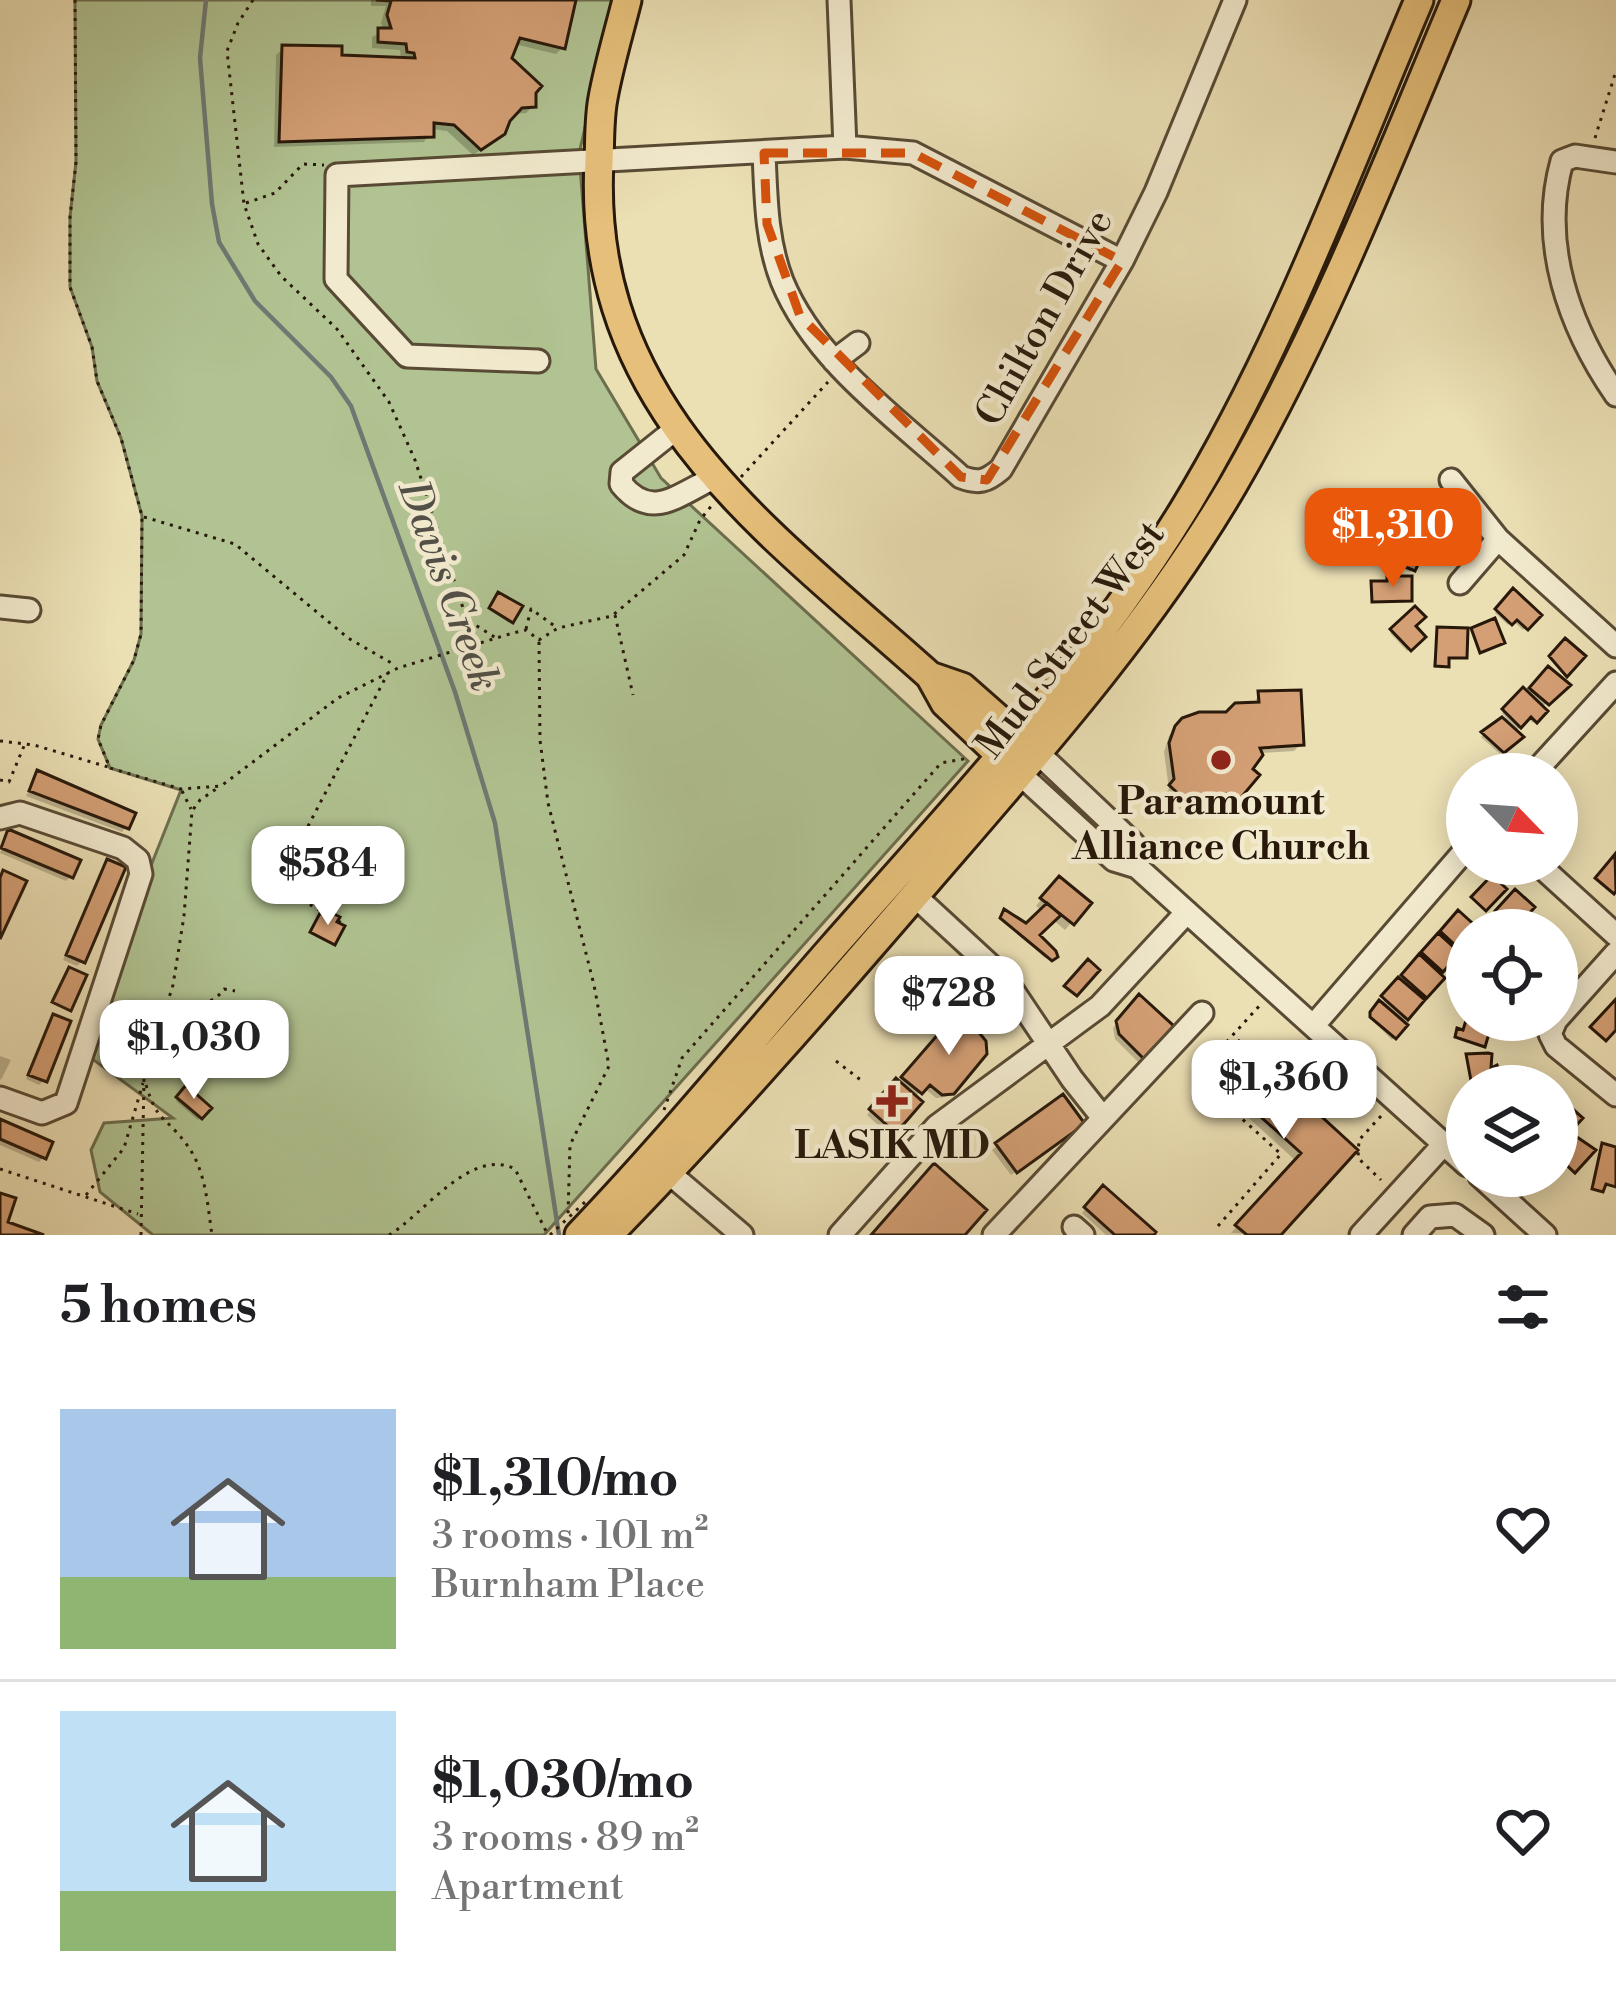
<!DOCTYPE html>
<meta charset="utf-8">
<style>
:root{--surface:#fff;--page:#f2f2f2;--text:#202124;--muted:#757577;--line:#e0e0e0;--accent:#ea580c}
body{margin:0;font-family:"Libre Bodoni",serif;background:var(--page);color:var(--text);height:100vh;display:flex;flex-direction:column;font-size:45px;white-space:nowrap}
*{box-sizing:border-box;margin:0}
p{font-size:39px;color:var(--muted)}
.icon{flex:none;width:66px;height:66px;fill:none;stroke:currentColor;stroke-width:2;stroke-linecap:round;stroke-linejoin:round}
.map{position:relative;height:1235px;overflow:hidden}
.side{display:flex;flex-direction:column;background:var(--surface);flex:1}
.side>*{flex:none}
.needle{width:78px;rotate:115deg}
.buttons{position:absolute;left:1446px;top:753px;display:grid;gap:24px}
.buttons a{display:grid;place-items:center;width:132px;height:132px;border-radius:50%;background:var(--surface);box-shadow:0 6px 30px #0003;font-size:60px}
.price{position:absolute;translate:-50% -102px;padding:0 27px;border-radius:24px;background:#fff;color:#222;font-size:39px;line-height:78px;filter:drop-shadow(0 3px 6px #0008)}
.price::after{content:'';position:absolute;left:50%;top:72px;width:36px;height:27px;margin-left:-18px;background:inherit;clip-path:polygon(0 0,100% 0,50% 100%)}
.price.selected{background:var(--accent);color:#fff}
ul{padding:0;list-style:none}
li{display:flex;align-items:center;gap:36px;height:300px;padding:0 60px}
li+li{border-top:3px solid var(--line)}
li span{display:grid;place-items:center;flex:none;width:336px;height:240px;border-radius:0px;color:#555}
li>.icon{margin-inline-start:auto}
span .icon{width:144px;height:144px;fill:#fffc;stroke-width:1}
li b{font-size:51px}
h2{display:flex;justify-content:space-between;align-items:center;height:144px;padding:0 60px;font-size:51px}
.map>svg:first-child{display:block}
.green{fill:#b1c392;stroke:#6c6e4e;stroke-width:3}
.shadow{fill:#0003}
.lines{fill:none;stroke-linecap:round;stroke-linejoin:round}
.stream{stroke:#6e7973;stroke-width:4.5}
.building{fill:#d49f75;stroke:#27180a;stroke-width:3}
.minor-casing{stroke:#584a34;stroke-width:27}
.major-casing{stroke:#27180a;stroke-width:33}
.path{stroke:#27180a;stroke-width:3;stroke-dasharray:3 6;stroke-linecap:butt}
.minor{stroke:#f2eace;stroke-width:21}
.major{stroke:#e6c07a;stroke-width:27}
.path-bridge{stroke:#27180a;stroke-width:3;stroke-dasharray:3 6;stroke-linecap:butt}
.marked{fill:none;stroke:#d5520c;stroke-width:9;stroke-dasharray:24 15;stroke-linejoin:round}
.poi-dot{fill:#8f2418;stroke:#f2eace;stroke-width:4.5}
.labels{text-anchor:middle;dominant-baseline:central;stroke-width:9;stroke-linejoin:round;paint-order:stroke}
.street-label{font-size:39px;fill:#27180a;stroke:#f2eace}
.poi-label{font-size:39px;font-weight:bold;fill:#27180a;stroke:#f2eace}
.water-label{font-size:42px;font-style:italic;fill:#515047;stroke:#f2eace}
</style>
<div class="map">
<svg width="1616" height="1235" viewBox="0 0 1616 1235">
<rect width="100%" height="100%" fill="#ebdfb4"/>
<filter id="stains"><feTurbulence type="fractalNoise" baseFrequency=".00167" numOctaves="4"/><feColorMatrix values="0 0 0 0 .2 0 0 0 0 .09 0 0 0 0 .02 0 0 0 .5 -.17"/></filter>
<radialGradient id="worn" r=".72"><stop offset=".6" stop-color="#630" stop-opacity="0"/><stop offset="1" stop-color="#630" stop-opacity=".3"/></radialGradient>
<path class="green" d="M75,0h539l-35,154 17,215 65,109 307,283 -424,474h-391l-53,-43 -9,-42 13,-27 69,-5 -82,-60 61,-195 29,-73 -71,-22 -12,-29 3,-14 33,-65 7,-26 1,-118 -21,-78 -24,-57 -5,-34 -22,-60v-70l6,-55z"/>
<path class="shadow" d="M371,0h203l-12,48 -6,6 -42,-10 -5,15 24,47 -7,7 -13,1 -18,27 -22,14 -26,-24 -16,-2 -7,13 -150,5 2,-92 7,-7 55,10 63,3 -1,-11 -28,-2v-11l12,-6 -3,-8 5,-17h-15z
M1427,513l20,21 -18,15 -19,-22z
M1386,542l27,27 -3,3 -31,-13z
M1513,592l25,23 -15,15 -11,-10 -4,5 -13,-12z
M1415,610l-3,16 10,11 -15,14 -17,-18z
M1438,630l26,27 -18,2 -2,9 -11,-1z
M1548,670l18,15 -25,23 3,3 -11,12 -6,-6 -27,37 -19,-17 25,-19 -4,-5 21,-22 3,4z
M1259,694l42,50 -7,7 -33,2 -12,17 7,6 -26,28 -8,-6 -12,10 -7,-7 -15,15 -23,-22 4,-5 -5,-37 5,-16 15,-16 43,-5 26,-10z
M38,774l88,53 -4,5 -96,-36z
M9,833l62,43 -5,5 -66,-28z
M107,862l-25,99 -5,5 -14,-6z
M1052,886l36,17 -23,27 -13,-11 -16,16 17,24 -8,-1 -44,-39 1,-4 25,12 14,-17 -5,-4z
M1458,914l18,16h-9v22l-4,4 -5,-5 -21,23 4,4 -40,45 3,3 -12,14 -23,-23z
M1557,942l13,12 -13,14z
M1139,998l32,30 -32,35 -24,-24 -2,-11z
M959,1014l-7,78 -6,5 -10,1 -12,-10 -10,10 5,4 -30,33 -22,-20z
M54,1017l-10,63 -5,5 -13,-6z
M1239,1046l115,104 -77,85 -46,-2 65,-72 -89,-81z
M0,1056l11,4 -10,20 -1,-1z
M186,1089l22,19 -10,12 -22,-19z
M1062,1098l14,30 -65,47 -19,-25z
M0,1122l43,36 -4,4 -39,-17z
M1103,1189l46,46h-43l-24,-22z"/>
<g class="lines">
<path class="stream" d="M206,0l-6,58 12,146 7,38 36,59 76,76 20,29 104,286 40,131 64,412"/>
</g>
<path class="building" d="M376,0h200l-11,49 -45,-11 -8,20 30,28 -6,7v14l-14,1 -12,13 -5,13 -24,16 -27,-25 -20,-2v14l-155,5 3,-97 60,1v9l73,3 -1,-5 -7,-1 -1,-8 -28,-2v-14h13l-4,-13 4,-14z
M1427,509l24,25 -19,15 -21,-27z
M1388,536l13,6 2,-5 23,10 -11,24 -35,-15z
M1387,576h25v25l-40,1 -1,-21h16z
M1513,588l29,27 -14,15 -11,-10 -5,5 -17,-16z
M498,592l25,14 -10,17 -24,-15z
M1415,606l11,11 -10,9 10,11 -15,14 -21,-22z
M1495,618l10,25 -25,10 -9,-25z
M1437,627l31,1 -1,30h-18v9l-14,-1z
M1565,638l21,18 -19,21 -18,-21z
M1548,666l23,19 -22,20 -20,-17z
M1523,687l25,24 -11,12 -6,-6 -10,11 -19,-19z
M1301,690l3,55 -44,3 3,7 -10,14 7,6 -21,25 -12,-6 -8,10 -8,-7 -14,14 -28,-26 5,-6 -5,-36 6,-17 7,-8 17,-6h27l9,-9 24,-1 -1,-11z
M1502,717l22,20 -20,16 -23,-21z
M37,770l99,43 -7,16 -100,-38z
M8,829l73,31 -8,18 -72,-30z
M1615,854l1,37 -2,3 -19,-16z
M107,859l19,8 -41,96 -19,-8z
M3,870l24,11 -27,58v-61z
M1492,875l15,14 -21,22 -15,-14z
M1059,876l33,27 -18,22 -34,-27z
M1515,889l20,18 -20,22 -20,-18z
M1047,903l14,12 -21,20 16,16 2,6 -6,4 -52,-43 4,-9 22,14z
M1458,910l22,20h-13v26l-27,-25z
M330,912l10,5 -3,5 8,4 -10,19 -25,-13 10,-19 7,4z
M1438,933l22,20 -17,19 -22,-20z
M1419,954l26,24 -18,20 -26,-23z
M1088,959l12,11 -23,26 -13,-10z
M69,967l18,8 -16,36 -19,-9z
M1398,977l27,23 -17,20 -27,-24z
M1139,994l36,33 -29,34 -27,-27 -3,-13z
M1616,999v31l-10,11 -16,-14z
M1379,1000l29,25 -12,14 -26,-22v-5z
M960,1009l26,32 1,13 -33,40 -12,1 -12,-10 -8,9 -21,-17z
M53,1014l18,7 -24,61 -19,-7z
M1467,1017v3h26l-8,27 -30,-10 2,-9 6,2z
M1239,1041l119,109 -77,85h-34l-12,-10 66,-72 -90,-81z
M1488,1053l4,1 -1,14 6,-3 6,13 -16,8h-15l-6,-32z
M896,1078l27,24 -27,31 -27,-24z
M186,1085l26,23 -10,11 -26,-22z
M1063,1094l22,30 -68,49 -22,-30z
M1567,1104l16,14 -22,24 -4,-4v-24z
M0,1119l53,23 -7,17 -46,-20z
M1574,1135l22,15 -21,23 -18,-17z
M1602,1143l14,4v40l-10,-3 -3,8 -11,-3z
M934,1163l53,47 -22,25h-94z
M1103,1185l53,47 -2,3h-39l-31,-28z
M0,1193l16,5 -8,24 36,13h-44z"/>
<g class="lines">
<defs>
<path id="minor" d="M839,0l6,147
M764,153c2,43 2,87 18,128 33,81 116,138 179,196 18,7 26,4 40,-8l121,-208 34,-69 79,-192
M1616,162l-41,-6 -13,5c-23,82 7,166 54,234
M538,361l-131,-5 -71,-77 1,-104 508,-28 68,6 209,108
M834,361l24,-18
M676,429l-54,43 -1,12c31,38 57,10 95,-7
M1451,480l47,59 118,107
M1460,583l38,-44
M0,607l29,3
M1038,753l95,90 4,24
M1020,774l94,86 23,7 330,298
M1533,774l83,-91
M0,818l20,-5 103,35 15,12 3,14 -75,229 -24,10 -42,-15
M1538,864l78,71
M915,896l90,83 67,100 31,39
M1557,1019l59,-66
M1556,1020l-6,14 6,12 60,49
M1314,1025l153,-177
M669,1173l73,62
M1480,1176l65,59
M1074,1227l9,8
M840,1235l97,-109 163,-120 87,-94
M994,1235l208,-222
M1361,1235l83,-91
M1414,1235l16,-18 25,-2 28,20"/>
<path id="major" d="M627,0c-8,32 -18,65 -24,98 -4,21 -3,42 -4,63 -13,246 167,368 331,515l15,27 68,64
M930,676l32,11 66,58
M579,1235c88,-92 168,-190 252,-286 124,-141 253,-277 352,-438 98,-160 163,-339 236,-511
M608,1235c118,-121 229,-249 339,-377 103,-119 206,-237 286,-373 89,-154 154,-321 223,-485"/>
</defs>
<use href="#minor" class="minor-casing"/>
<use href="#major" class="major-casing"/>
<path class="path" d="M75,0l1,162 -6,55v70l22,60 5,34 24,57 21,78 -1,118 -7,26 -33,65 -3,14 12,29 71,21 40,-3 117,-88 60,-30 115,-35 13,-3 13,10 19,-12 54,-12 72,-61 16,-35 13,-16
M253,0l-15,23 -11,28 17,153 14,40 23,32 56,53 52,73 26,58 59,182
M1595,138l21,-67
M246,203l29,-10 28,-29 21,1
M741,477l87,-95
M144,517l91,27 113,94 47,27
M615,615l18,80
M469,621l27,17
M526,629l5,-20 25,18
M539,642l1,98 8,63 46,182 15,81 -39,79 -2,70
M0,741l34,4 74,22
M0,780l9,2 15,-36
M182,791l9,18
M328,915l-33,-19 -12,-22 105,-201
M338,921l8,4
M166,1004c22,1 44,5 58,-15l11,2
M154,1038l26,19 4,22 10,10
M836,1061l26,20
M146,1085c12,38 17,29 38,56 22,27 23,61 28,94
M664,1110l18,-52 259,-295 28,-5
M1381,1116l-22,24 -1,18 23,22
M0,1169l138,45
M86,1195l38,-47 19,-65
M1218,1226l63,-72 -78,-70 -1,-15 59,-65
M141,1235l3,-157 29,-93 11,-69 8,-105 8,-11 19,-13
M389,1235c33,-19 82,-89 126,-66l33,66"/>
<use href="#minor" class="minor"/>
<use href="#major" class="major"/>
<path class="path-bridge" d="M550,1235l35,-33"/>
</g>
<path class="marked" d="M764,153h149l209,108 -135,219 -26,-3 -161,-161 -33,-92z"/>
<g class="poi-dot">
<circle cx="1221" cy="760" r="12"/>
<path d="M886 1083h12v12h12v12h-12v12h-12v-12h-12v-12h12z"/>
</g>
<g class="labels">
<g class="street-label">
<text transform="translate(1045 318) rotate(-61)">Chilton Drive</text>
<text transform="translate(1071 640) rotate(-53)">Mud Street West</text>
</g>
<g class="poi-label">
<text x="1221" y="802">Paramount<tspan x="1221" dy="45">Alliance Church</tspan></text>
<text x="892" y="1146">LASIK MD</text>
</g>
<g class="water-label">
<text transform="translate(448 586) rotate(70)">Davis Creek</text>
</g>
</g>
<rect width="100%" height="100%" filter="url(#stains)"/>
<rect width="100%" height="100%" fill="url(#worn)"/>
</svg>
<div class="buttons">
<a><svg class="needle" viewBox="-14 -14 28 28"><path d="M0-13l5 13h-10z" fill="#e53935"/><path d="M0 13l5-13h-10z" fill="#757577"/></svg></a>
<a><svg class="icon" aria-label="locate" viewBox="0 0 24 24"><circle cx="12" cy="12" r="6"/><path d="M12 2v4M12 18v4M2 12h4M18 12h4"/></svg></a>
<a><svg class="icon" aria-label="layers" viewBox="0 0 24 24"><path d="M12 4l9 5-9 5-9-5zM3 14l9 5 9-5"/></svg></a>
</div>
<b class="price selected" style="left:1393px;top:590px">$1,310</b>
<b class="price" style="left:328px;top:928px">$584</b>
<b class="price" style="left:949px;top:1058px">$728</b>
<b class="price" style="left:194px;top:1102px">$1,030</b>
<b class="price" style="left:1284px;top:1142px">$1,360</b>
</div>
<section class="side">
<h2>5 homes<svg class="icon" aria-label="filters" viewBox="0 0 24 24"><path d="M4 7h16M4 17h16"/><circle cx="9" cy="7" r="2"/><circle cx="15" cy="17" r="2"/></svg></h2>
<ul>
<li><span style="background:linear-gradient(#a9c7e8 70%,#8fb573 0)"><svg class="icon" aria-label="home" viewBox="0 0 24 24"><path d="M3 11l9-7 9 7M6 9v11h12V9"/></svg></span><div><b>$1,310/mo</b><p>3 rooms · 101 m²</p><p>Burnham Place</p></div><svg class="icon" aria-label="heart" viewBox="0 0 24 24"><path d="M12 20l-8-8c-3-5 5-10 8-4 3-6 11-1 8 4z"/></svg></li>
<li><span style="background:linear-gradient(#bfe0f5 75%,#8fb573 0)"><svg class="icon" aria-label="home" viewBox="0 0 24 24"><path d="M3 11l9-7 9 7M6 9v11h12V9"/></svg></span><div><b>$1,030/mo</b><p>3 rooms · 89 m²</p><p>Apartment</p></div><svg class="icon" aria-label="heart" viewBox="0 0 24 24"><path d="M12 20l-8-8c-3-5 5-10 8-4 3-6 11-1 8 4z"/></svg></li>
</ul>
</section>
